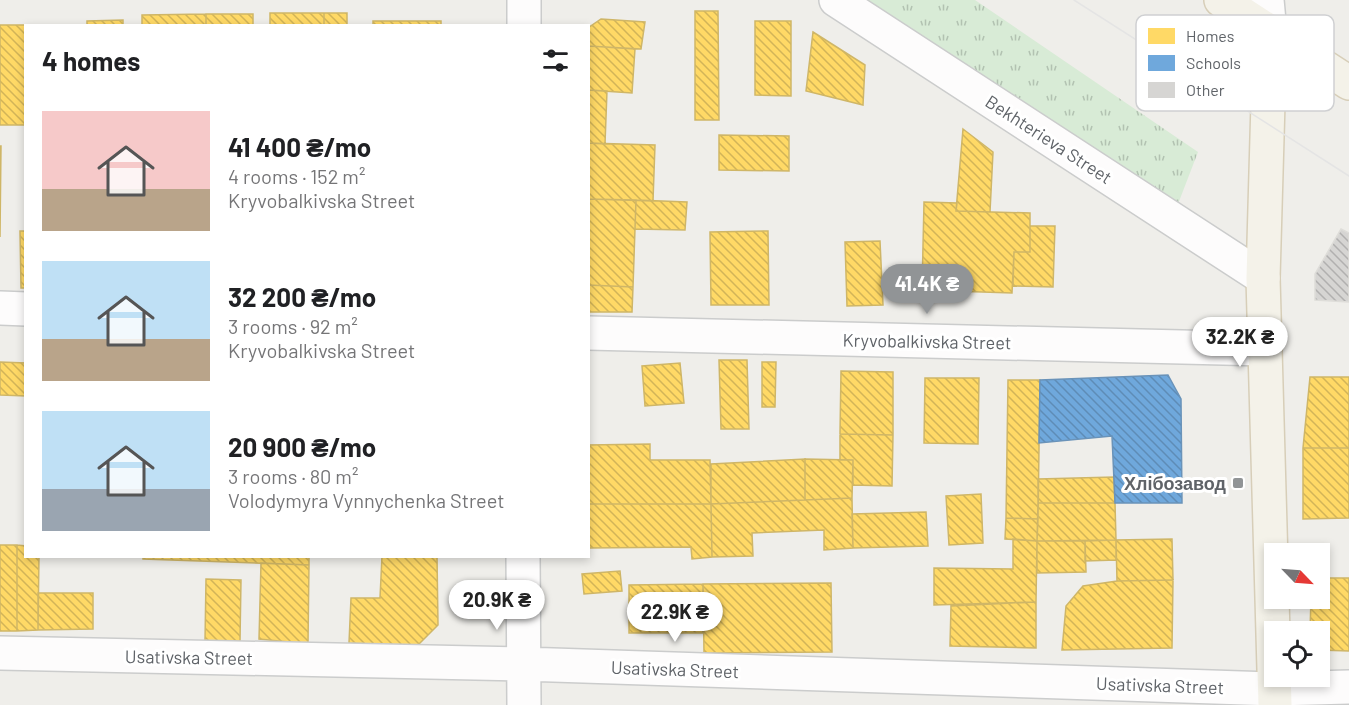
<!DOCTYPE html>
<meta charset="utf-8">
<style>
:root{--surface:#fff;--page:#f6f6f6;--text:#202124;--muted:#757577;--accent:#919496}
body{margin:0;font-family:Barlow,sans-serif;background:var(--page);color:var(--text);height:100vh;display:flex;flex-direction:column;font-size:22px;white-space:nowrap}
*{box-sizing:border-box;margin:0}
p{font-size:20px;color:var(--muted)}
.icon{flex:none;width:33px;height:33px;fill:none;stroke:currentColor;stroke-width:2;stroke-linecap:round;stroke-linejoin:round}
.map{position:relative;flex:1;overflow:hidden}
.drawer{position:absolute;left:24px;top:24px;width:566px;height:534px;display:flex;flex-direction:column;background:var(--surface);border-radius:0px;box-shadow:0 3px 9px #0003}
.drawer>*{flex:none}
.needle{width:39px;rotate:115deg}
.fabs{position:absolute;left:1264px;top:543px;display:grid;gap:12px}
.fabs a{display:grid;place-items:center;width:66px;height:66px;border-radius:0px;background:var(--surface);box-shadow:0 3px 9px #0003;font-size:30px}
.price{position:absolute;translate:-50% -51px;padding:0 14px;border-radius:21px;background:#fff;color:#222;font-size:20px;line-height:39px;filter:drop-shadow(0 2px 3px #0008)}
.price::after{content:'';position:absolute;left:50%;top:36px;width:18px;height:14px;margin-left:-9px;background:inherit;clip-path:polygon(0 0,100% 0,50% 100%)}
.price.current{background:var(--accent);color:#fff}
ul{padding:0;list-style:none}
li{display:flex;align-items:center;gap:18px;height:150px;padding:0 18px}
li span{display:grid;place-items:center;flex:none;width:168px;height:120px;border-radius:0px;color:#555}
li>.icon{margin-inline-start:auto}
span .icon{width:72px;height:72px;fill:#fffc;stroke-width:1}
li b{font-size:26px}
h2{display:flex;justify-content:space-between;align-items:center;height:72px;padding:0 18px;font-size:26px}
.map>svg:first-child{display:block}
.grass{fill:url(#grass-tufts)}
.homes{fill:url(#homes-back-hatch);stroke:#cfb667;stroke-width:1.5}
.schools{fill:url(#schools-back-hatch);stroke:#6a93b9;stroke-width:1.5}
.building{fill:url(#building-back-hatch);stroke:#deddd9;stroke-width:1.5}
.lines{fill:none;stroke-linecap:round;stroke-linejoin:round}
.minor-casing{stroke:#cbcccc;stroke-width:36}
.major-casing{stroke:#d7ceb8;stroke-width:36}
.minor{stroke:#fdfcfc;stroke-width:33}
.major{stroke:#f4f2e9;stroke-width:33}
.tram{stroke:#e4e4e4;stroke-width:1.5}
.poi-dot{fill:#919496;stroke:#fff;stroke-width:2}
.labels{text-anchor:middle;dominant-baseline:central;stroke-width:6;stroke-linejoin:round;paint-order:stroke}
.street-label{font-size:18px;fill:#5f6368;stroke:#fff}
.poi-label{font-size:18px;font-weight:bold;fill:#5f6368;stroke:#fff;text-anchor:end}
.key{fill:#fff;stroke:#cfd0d2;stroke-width:1.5}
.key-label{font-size:16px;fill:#5f6368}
</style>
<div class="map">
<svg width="1349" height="705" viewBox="0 0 1349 705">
<defs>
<pattern id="grass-tufts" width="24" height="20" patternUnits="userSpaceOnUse" patternTransform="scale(1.5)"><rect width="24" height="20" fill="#d8ebd6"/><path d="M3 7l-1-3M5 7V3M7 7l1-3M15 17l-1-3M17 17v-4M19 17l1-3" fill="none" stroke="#b2c2b1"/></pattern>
<pattern id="homes-back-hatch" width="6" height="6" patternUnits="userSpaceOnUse" patternTransform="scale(1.5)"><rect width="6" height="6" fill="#ffd966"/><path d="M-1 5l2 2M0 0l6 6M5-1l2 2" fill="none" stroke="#d2b458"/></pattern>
<pattern id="schools-back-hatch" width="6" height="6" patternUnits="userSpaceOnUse" patternTransform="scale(1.5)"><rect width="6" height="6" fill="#6fa8dc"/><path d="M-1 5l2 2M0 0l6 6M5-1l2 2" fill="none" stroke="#5e8cb6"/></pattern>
<pattern id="building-back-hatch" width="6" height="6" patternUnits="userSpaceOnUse" patternTransform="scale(1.5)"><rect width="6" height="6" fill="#d6d5d3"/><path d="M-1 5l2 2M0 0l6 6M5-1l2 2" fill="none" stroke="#b1b0af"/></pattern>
</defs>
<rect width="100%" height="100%" fill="#efeeea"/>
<path class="grass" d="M860,0h115l223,152 -20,52z"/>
<path class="homes" d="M695,11h23l1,109h-24z
M270,13h54v13h-54z
M324,13h23v13h-23z
M206,14h47v12h-47z
M206,14v12h-64v-11z
M601,19l44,3 -4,27 -53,-3v-18z
M123,20v6h-36v-5z
M373,21h68v5h-68z
M755,21h36v75l-36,-1z
M0,25h66l-40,1v99h-26z
M813,32l52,33 -2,40 -57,-14z
M588,46l47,3 -3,44 -44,-3z
M588,90l19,1 -2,53 -17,-1z
M963,129l30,23 -3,60 -34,-1z
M719,135l70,1v35l-70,-1z
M588,143l67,2 -2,56 -65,-2z
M0,146h1l-1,91z
M588,199l48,1 -3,87 -45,-2z
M636,200l51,2 -2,28 -50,-1z
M924,202l33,1 -1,8 74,2v39h-16l-2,41 -90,-3z
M1030,226h25l-2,61 -40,-1 1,-34h16z
M20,231h6v57h-5z
M768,231l1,74h-58l-1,-73z
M880,241l3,64 -36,1 -2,-64z
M588,285l45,2 -1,25h-44z
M719,360h28l2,69h-28z
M0,362l26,1v33l-26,-1z
M762,362h14l-1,45h-13z
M680,363l4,40 -39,3 -3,-40z
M841,371l52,1v63l-53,-1z
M1310,377h39v71h-46z
M925,378h54l-1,66 -54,-1z
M1008,380h32l-2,139 -32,-1z
M840,434l53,1 -1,51 -39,-1v-25h-13z
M650,444v16h60l1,44h-123v-59z
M1303,448h46v70l-46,1z
M805,459l48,1 -1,38 -47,2z
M805,459v41l-94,4v-40z
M1114,477l1,26h-77v-24z
M981,494l2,49 -34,2 -3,-49z
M852,498l1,50 -29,2v-20l-72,3 1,23 -41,1 -1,-53z
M1038,503h77l1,37 -79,1z
M588,504h123l1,53 -20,2 -1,-12 -103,1z
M926,512l2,34 -75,2 -1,-34z
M1006,518l32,1 -1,22 -32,-2z
M1013,539l24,2 -1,61 -102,3v-37l79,1z
M1172,539l1,41 -56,1 -1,-41z
M1116,540v20l-31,1v-20z
M1037,541h48l1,31 -49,1z
M0,545h17v86h-17z
M17,545l9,1v10h13l-1,74 -21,1z
M143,556h166v9l-166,-6z
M382,556h55l1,69 -21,21 -68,-3 2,-45h29z
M261,563l48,2 -1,79 -49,-5z
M620,571l2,20 -38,3 -2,-20z
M1320,578h29v73l-29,-1v-18h-10l1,-34h9z
M206,579l35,1 -1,61h-35z
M1173,580l-1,68 -110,2 4,-44 17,-20 34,-5z
M831,583l1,69 -128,1 -1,-69z
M703,584v49h-74v-48z
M38,593h55v36l-55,1z
M1036,602v46l-86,-2 1,-40z"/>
<path class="schools" d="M1168,375l13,24 1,104h-67l-3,-67 -73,7 1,-63z"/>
<path class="building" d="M1341,229l8,4v69l-34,-2v-26z"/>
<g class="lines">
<defs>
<path id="minor" d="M836,0l427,278
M1267,0l3,32
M524,26v-26
M0,308l26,1
M588,333l677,16
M523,556l1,149
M0,653l523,11 752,25 74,-2"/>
<path id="major" d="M1221,0l128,83
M1270,32l-7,246 12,427"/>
</defs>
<use href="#minor" class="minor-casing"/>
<use href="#major" class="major-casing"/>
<use href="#minor" class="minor"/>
<use href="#major" class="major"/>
<path class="tram" d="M1074,0l275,176"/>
</g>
<rect class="poi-dot" x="1232" y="477" width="12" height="12" rx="3"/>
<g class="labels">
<g class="street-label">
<text transform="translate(1049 139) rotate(33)">Bekhterieva Street</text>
<text transform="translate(927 341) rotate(1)">Kryvobalkivska Street</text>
<text transform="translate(189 657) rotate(1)">Usativska Street</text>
<text transform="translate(675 669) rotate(2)">Usativska Street</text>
<text transform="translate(1160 685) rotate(2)">Usativska Street</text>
</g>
<g class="poi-label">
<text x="1226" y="483">Хлібозавод</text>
</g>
</g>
<rect x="1136" y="15" width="198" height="96" rx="9" class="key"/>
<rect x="1148" y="28" width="27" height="16" fill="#ffd966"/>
<rect x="1148" y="55" width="27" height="16" fill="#6fa8dc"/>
<rect x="1148" y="82" width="27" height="16" fill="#d6d5d3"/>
<g class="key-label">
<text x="1186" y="42">Homes</text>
<text x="1186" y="69">Schools</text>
<text x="1186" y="96">Other</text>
</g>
</svg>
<div class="fabs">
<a><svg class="needle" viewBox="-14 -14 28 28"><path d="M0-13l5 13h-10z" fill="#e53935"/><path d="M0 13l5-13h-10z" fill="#757577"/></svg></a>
<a><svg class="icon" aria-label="locate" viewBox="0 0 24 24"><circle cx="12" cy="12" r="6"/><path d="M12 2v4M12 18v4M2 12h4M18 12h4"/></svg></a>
</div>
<b class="price current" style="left:927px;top:315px">41.4K ₴</b>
<b class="price" style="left:1240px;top:368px">32.2K ₴</b>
<b class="price" style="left:497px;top:631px">20.9K ₴</b>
<b class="price" style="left:675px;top:643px">22.9K ₴</b>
<section class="drawer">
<h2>4 homes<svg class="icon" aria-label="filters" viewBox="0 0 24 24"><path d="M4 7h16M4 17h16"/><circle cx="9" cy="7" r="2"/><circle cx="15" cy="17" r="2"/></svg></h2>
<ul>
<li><span style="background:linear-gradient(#f6c9c9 65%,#b9a48a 0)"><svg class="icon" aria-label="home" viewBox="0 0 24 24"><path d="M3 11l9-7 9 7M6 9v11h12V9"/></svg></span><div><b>41 400 ₴/mo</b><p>4 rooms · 152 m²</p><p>Kryvobalkivska Street</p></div></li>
<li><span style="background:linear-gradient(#bfe0f5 65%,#b9a48a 0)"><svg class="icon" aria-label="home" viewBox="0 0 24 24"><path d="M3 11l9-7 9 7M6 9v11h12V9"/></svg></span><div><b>32 200 ₴/mo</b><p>3 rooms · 92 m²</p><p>Kryvobalkivska Street</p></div></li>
<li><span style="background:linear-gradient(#bfe0f5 65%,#9aa5b1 0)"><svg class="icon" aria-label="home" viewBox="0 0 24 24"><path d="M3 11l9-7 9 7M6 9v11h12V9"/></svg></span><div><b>20 900 ₴/mo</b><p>3 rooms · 80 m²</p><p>Volodymyra Vynnychenka Street</p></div></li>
</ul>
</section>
</div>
